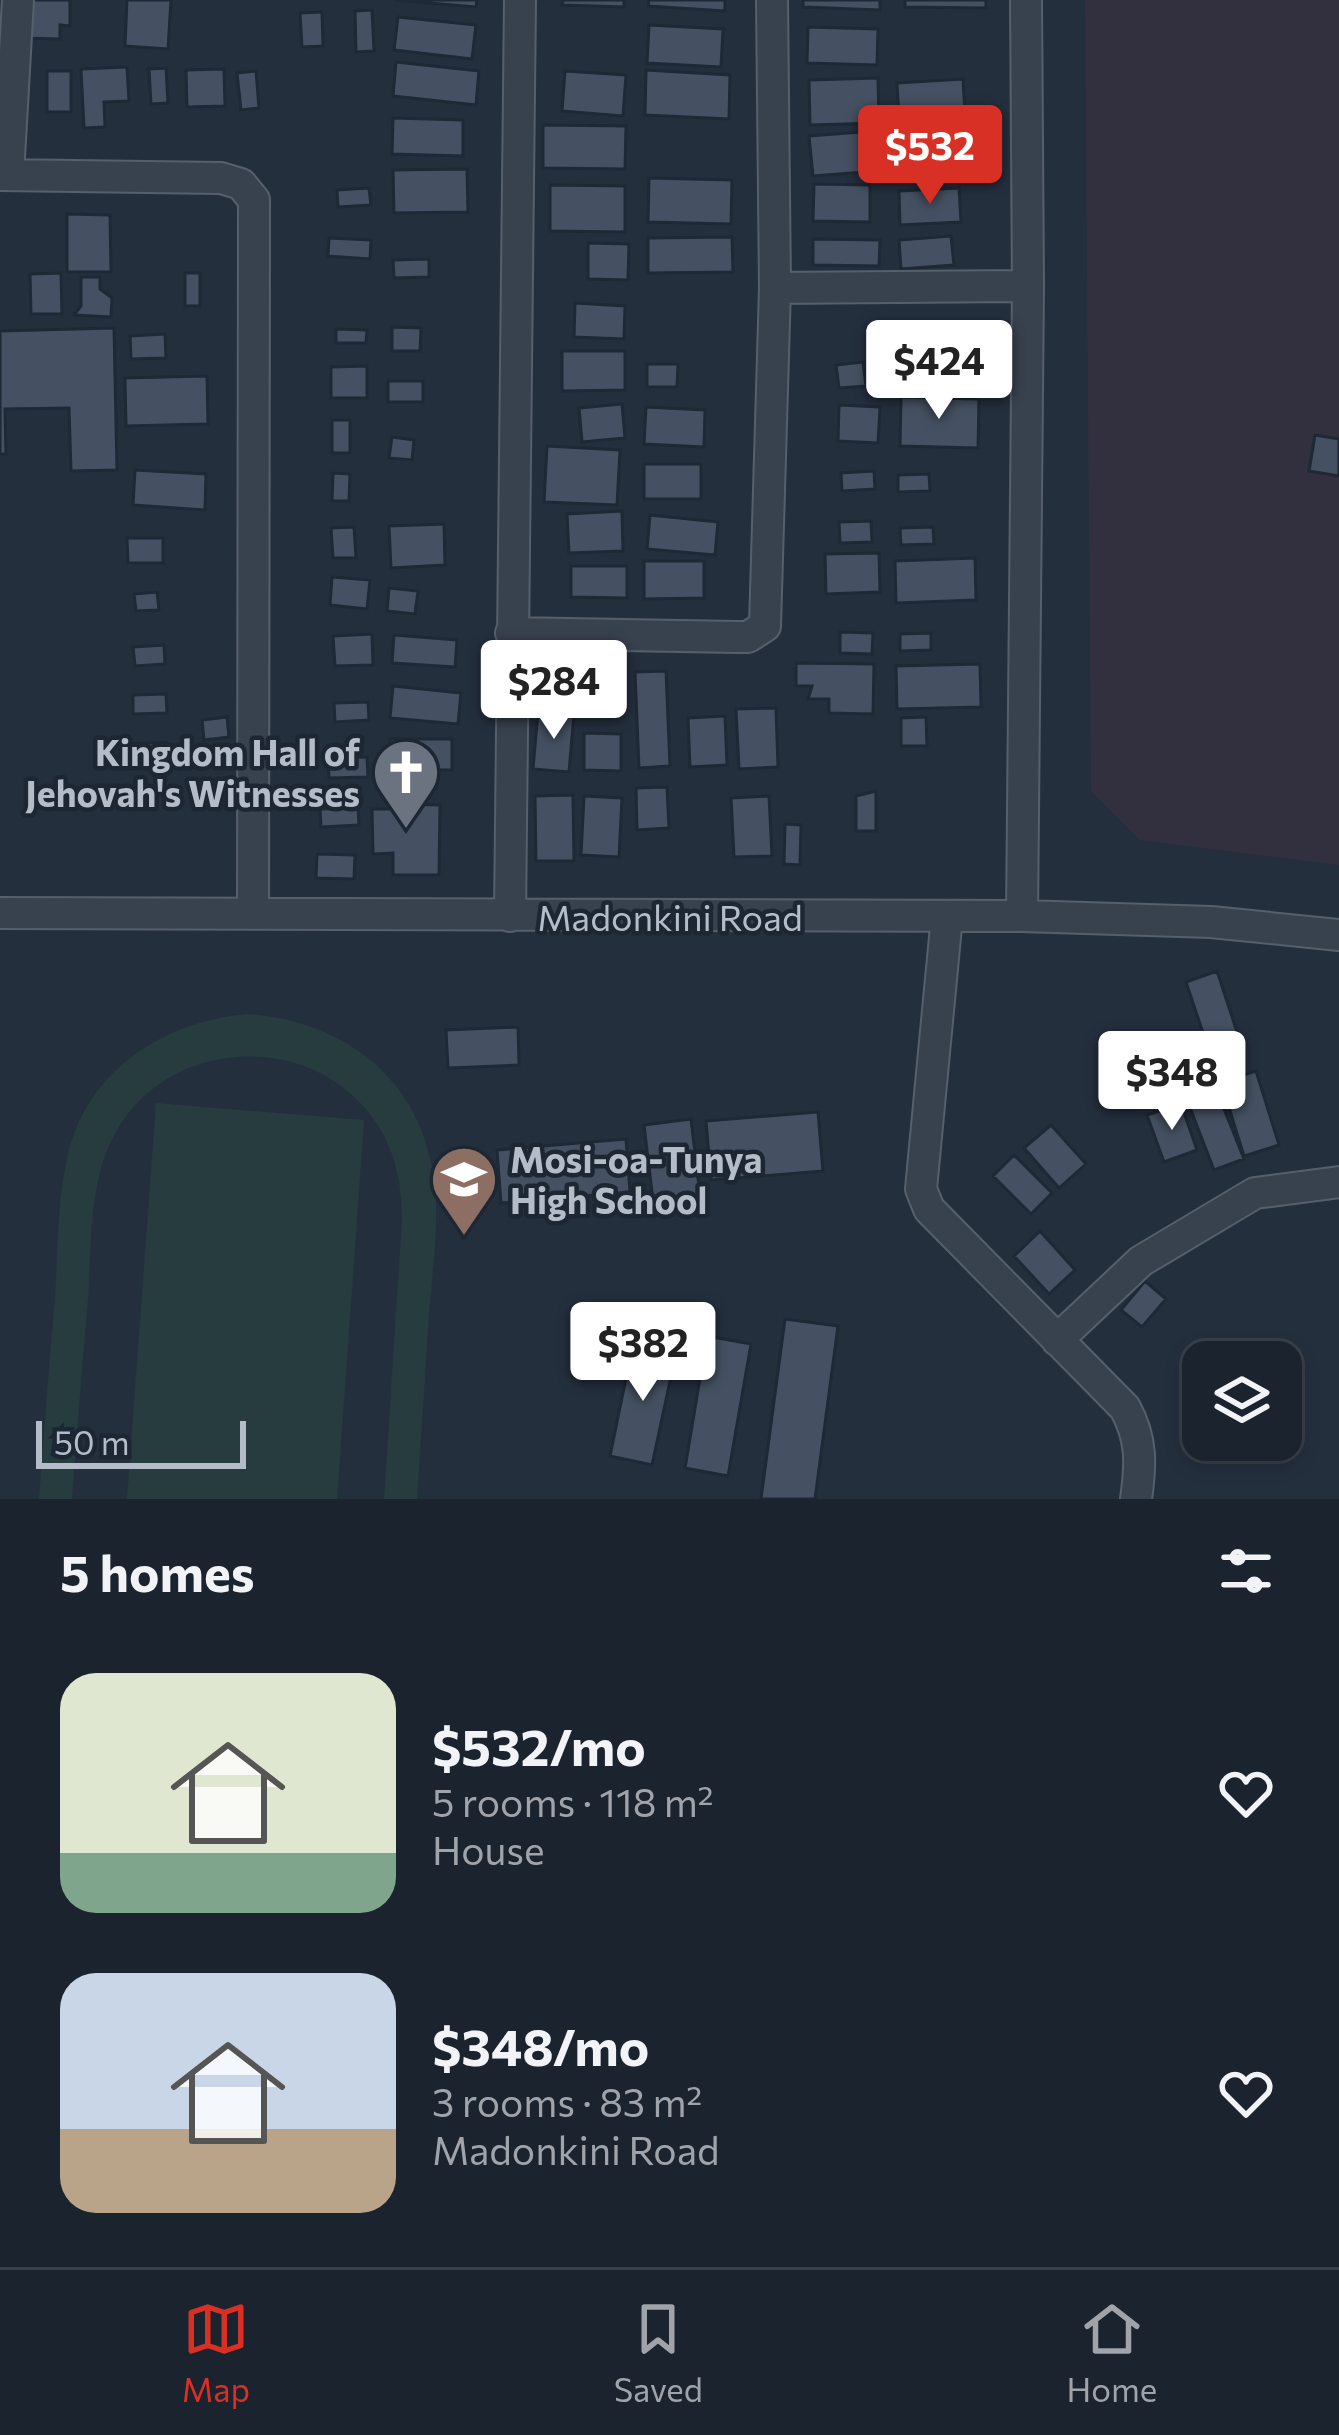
<!DOCTYPE html>
<meta charset="utf-8">
<style>
:root{--surface:#1b232e;--page:#282f3a;--text:#f1f3f6;--muted:#a0a4aa;--line:#39404a;--accent:#d93025}
body{margin:0;font-family:Commissioner,sans-serif;background:var(--page);color:var(--text);height:100vh;display:flex;flex-direction:column;font-size:45px;white-space:nowrap}
*{box-sizing:border-box;margin:0}
p{font-size:39px;color:var(--muted)}
.icon{flex:none;width:66px;height:66px;fill:none;stroke:currentColor;stroke-width:2;stroke-linecap:round;stroke-linejoin:round}
.map{position:relative;height:1499px;overflow:hidden}
.side{display:flex;flex-direction:column;background:var(--surface);flex:1}
.side>*{flex:none}
.buttons{position:absolute;left:1182px;top:1341px;display:grid;gap:24px}
.buttons a{display:grid;place-items:center;width:120px;height:120px;border-radius:24px;background:var(--surface);box-shadow:0 6px 18px #0003,0 0 0 3px var(--line);font-size:60px}
.scale{position:absolute;left:36px;bottom:30px;width:210px;box-sizing:border-box;padding-left:12px;border:6px solid #b4bcc9;border-top:0;font-size:33px;line-height:42px;white-space:nowrap;color:#b4bcc9;-webkit-text-stroke:9px #1d2633;paint-order:stroke}
.price{position:absolute;translate:-50% -102px;padding:0 27px;border-radius:12px;background:#fff;color:#222;font-size:39px;line-height:78px;filter:drop-shadow(0 3px 6px #0008)}
.price::after{content:'';position:absolute;left:50%;top:72px;width:36px;height:27px;margin-left:-18px;background:inherit;clip-path:polygon(0 0,100% 0,50% 100%)}
.price.selected{background:var(--accent);color:#fff}
ul{padding:0;list-style:none}
li{display:flex;align-items:center;gap:36px;height:300px;padding:0 60px}
li span{display:grid;place-items:center;flex:none;width:336px;height:240px;border-radius:36px;color:#555}
li>.icon{margin-inline-start:auto}
span .icon{width:144px;height:144px;fill:#fffc;stroke-width:1}
li b{font-size:51px}
h2{display:flex;justify-content:space-between;align-items:center;height:144px;padding:0 60px;font-size:51px}
.menu{display:flex;justify-content:space-around;align-items:center;height:168px;border-top:3px solid var(--line);background:var(--surface);font-size:33px;color:var(--muted)}
.menu a{display:grid;justify-items:center;gap:6px}
.menu .selected{color:var(--accent)}
.map>svg:first-child{display:block}
.medical{fill:#32303f}
.green{fill:#263c3f}
.building{fill:#455162;stroke:#1f2835;stroke-width:3}
.lines{fill:none;stroke-linecap:round;stroke-linejoin:round}
.minor-casing{stroke:#565f6c;stroke-width:34}
.minor{stroke:#38414e;stroke-width:30}
.labels{text-anchor:middle;dominant-baseline:central;stroke-width:9;stroke-linejoin:round;paint-order:stroke}
.poi-label{font-size:36px;font-weight:bold;fill:#b4bcc9;stroke:#1d2633;text-anchor:end}
.street-label{font-size:36px;fill:#b4bcc9;stroke:#1d2633}
</style>
<div class="map">
<svg width="1339" height="1499" viewBox="0 0 1339 1499">
<rect width="100%" height="100%" fill="#242f3e"/>
<path class="medical" d="M1085,0h254v865l-199,-25 -49,-49z"/>
<path class="green" d="M246,1014c97,6 175,64 188,165 6,44 -2,93 -5,137 -4,61 -8,122 -12,183h-33l18,-279c0,-34 -6,-67 -25,-96 -60,-92 -204,-90 -260,6 -29,49 -25,113 -29,169 -6,67 -11,133 -16,200h-33c5,-67 10,-135 16,-202 3,-45 2,-93 12,-138 18,-87 95,-137 179,-145z
M156,1103l208,17 -27,379h-210z"/>
<path class="building" d="M31,0h39v26l-10,-1v14l-41,-1z
M127,0h44l-3,49 -43,-3z
M395,0h82l-1,7z
M563,0h61v7l-62,-2z
M649,0h76v11l-77,-5z
M803,0h77v10l-77,-3z
M905,0h81v8l-81,-1z
M372,10l2,41 -18,1 -1,-41z
M322,12l1,34 -21,1 -2,-34z
M398,17l78,8 -4,34 -78,-9z
M649,25l74,4 -2,38 -74,-4z
M808,27l70,2 -1,36 -70,-2z
M396,62l83,9 -3,34 -83,-9z
M127,67l2,34 -25,1 1,25 -21,1 -3,-59z
M166,68l2,35 -17,1 -2,-35z
M224,69l1,37 -38,1 -1,-37z
M646,70l84,5 -1,44 -84,-4z
M47,71h24v41h-24z
M256,71l3,37 -18,2 -4,-37z
M565,71l61,4 -3,41 -61,-5z
M878,78l1,45 -69,2 -1,-45z
M963,79l2,35 -66,4 -2,-35z
M393,118l70,2v36l-71,-2z
M543,125l83,1 -1,43 -82,-1z
M874,131l3,40 -64,5 -4,-40z
M900,134l61,2 -1,46 -61,-3z
M467,169l1,43 -74,1 -1,-43z
M649,178l83,2 -1,44 -83,-2z
M814,184l56,1v37l-57,-1z
M550,185l75,1v46l-75,-1z
M369,188l2,17 -33,2 -1,-17z
M959,188l2,34 -61,3 -1,-34z
M67,214l43,1 1,57h-44z
M951,236l3,29 -53,4 -2,-29z
M732,237l1,35 -85,1v-35z
M329,238l42,2 -1,19 -42,-3z
M813,239l67,1 -1,26 -66,-1z
M588,243l41,1 -1,36 -40,-1z
M429,259v18l-35,1 -1,-18z
M61,273l1,41h-31l-1,-40z
M185,273h15v33h-15z
M81,277h19v12l12,9 -1,19 -37,-2 7,-9z
M575,303l50,3 -1,33 -50,-2z
M392,327l29,1 -1,23h-28z
M114,328l3,142 -46,1 -2,-63 -64,1 1,45h-6v-123z
M336,329l31,1 -1,13h-30z
M165,334l1,24 -35,1 -1,-23z
M967,336l2,44 -70,2 -1,-44z
M562,351h63v39l-63,1z
M863,362l3,24 -27,2 -3,-23z
M647,364h31l-1,23h-30z
M367,366v32h-36v-31z
M207,376l1,48 -82,2 -1,-48z
M388,381h35v21h-35z
M901,397l78,2 -1,49 -78,-2z
M622,404l3,34 -43,4 -3,-34z
M839,405l41,2 -2,36 -40,-2z
M646,407l59,3 -1,37 -60,-3z
M332,420h18v33h-18z
M1315,435l24,4v37l-30,-5z
M392,437l22,3 -2,20 -23,-2z
M547,446l73,4 -3,55 -73,-3z
M644,464h57v35h-57z
M135,470l71,4 -1,36 -72,-5z
M874,471l1,18 -33,2 -1,-18z
M333,473l17,1 -1,27h-17z
M929,474l1,17 -32,1v-17z
M622,511l1,40 -54,2 -2,-39z
M650,515l68,7 -3,33 -68,-6z
M871,521l1,21 -32,1 -1,-21z
M444,524l1,41 -54,3 -2,-42z
M354,527l2,31h-23l-2,-30z
M933,527l1,17 -33,1 -1,-17z
M127,538h36v25h-35z
M879,553l1,39 -54,2 -1,-40z
M975,558l1,42 -80,3 -1,-42z
M644,561h60v37l-60,1z
M571,566h56v32l-56,-1z
M332,577l38,3 -3,29 -37,-4z
M389,588l29,3 -3,23 -28,-3z
M157,592l2,18 -23,1 -2,-17z
M840,632l33,1 -1,21 -32,-1z
M931,633v17l-31,1v-17z
M372,634l1,31 -38,1 -2,-30z
M394,635l63,5 -2,27 -63,-4z
M164,645l1,19 -30,2 -2,-19z
M796,663l78,1 -1,50 -44,-1v-14h-21l4,-13h-16z
M980,664l1,43 -84,2 -1,-43z
M666,671l4,95 -31,2 -4,-96z
M393,686l68,7 -3,31 -68,-6z
M166,694l1,19 -34,1v-19z
M368,702l1,18 -34,2 -1,-19z
M776,708l2,59 -39,2 -3,-60z
M538,711l36,3 -5,58 -36,-3z
M725,716l2,49 -37,2 -2,-49z
M227,717l2,20 -25,3 -2,-20z
M926,717l1,29h-26v-28z
M584,733l37,1v37l-37,-1z
M390,739h62v31h-62z
M166,742l1,20 -33,2 -1,-20z
M367,757l1,20 -39,1 -1,-20z
M667,787l2,41 -32,2 -1,-42z
M876,791v40h-20v-35z
M573,795l1,66h-38l-1,-65z
M584,796l38,2 -3,59 -38,-2z
M769,796l3,60 -38,1 -3,-59z
M393,804l47,1 -1,70h-46v-22l-20,1 -1,-45h20z
M358,808l1,17 -38,2 -1,-18z
M785,824l16,1 -1,40 -16,-1z
M317,854l38,1 -1,24 -38,-1z
M1217,971l22,67 -31,10 -22,-66z
M518,1027l1,38 -71,3 -2,-38z
M1256,1071l23,74 -35,11 -23,-74z
M1216,1089l28,70 -30,11 -27,-70z
M1181,1104l16,46 -33,12 -17,-47z
M818,1112l5,59 -112,9 -5,-59z
M691,1119l10,84 -47,6 -10,-84z
M1051,1125l35,39 -27,24 -35,-40z
M626,1139l4,53 -129,11 -4,-53z
M1014,1155l38,38 -21,21 -38,-38z
M1040,1231l35,39 -26,24 -35,-38z
M1145,1281l21,18 -24,28 -21,-17z
M785,1319l53,7 -23,173h-54z
M707,1336l44,8 -23,132 -43,-8z
M633,1344l43,9 -24,112 -42,-9z"/>
<g class="lines">
<defs>
<path id="minor" d="M772,0l3,288
M1026,0l2,286
M0,175l221,3 20,6 13,16 -1,712
M8,175l10,-175
M511,633l225,4h12l17,-11 10,-338 253,-2 -6,630
M0,913l1022,3 189,6 128,13
M510,916l10,-916
M947,916l-26,273 8,20 196,199c17,31 16,56 11,91
M1057,1340l84,-79 114,-68 84,-11"/>
</defs>
<use href="#minor" class="minor-casing"/>
<use href="#minor" class="minor"/>
</g>
<defs>
<symbol id="church-pin" viewBox="-11 -11 22 30"><path d="M0 17L-7.5 6A9.5 9.5 0 1 1 7.5 6Z" fill="#6b7280" stroke="#1d2633"/><path d="M-1.2-6h2.4v3.5h3.3v2.4h-3.3V6h-2.4V-.1h-3.3v-2.4h3.3Z" fill="#fff"/></symbol>
<symbol id="school-pin" viewBox="-11 -11 22 30"><path d="M0 17L-7.5 6A9.5 9.5 0 1 1 7.5 6Z" fill="#8d6e63" stroke="#1d2633"/><path d="M0-5L7-2L0 1L-7-2ZM-4 1L0 2.5L4 1V4Q0 6-4 4Z" fill="#fff"/></symbol>
</defs>
<g fill-rule="evenodd">
<use href="#church-pin" x="368" y="734" width="76" height="104"/>
<use href="#school-pin" x="426" y="1141" width="76" height="104"/>
</g>
<g class="labels">
<g class="poi-label">
<text x="360" y="751">Kingdom Hall of<tspan x="360" dy="41">Jehovah's Witnesses</tspan></text>
<text x="510" y="1158" text-anchor="start">Mosi-oa-Tunya<tspan x="510" dy="41">High School</tspan></text>
</g>
<g class="street-label">
<text x="670" y="916">Madonkini Road</text>
</g>
</g>
</svg>
<div class="buttons">
<a><svg class="icon" aria-label="layers" viewBox="0 0 24 24"><path d="M12 4l9 5-9 5-9-5zM3 14l9 5 9-5"/></svg></a>
</div>
<div class="scale">50 m</div>
<b class="price selected" style="left:930px;top:207px">$532</b>
<b class="price" style="left:939px;top:422px">$424</b>
<b class="price" style="left:554px;top:742px">$284</b>
<b class="price" style="left:1172px;top:1133px">$348</b>
<b class="price" style="left:643px;top:1404px">$382</b>
</div>
<section class="side">
<h2>5 homes<svg class="icon" aria-label="filters" viewBox="0 0 24 24"><path d="M4 7h16M4 17h16"/><circle cx="9" cy="7" r="2"/><circle cx="15" cy="17" r="2"/></svg></h2>
<ul>
<li><span style="background:linear-gradient(#dfe7d0 75%,#7fa58c 0)"><svg class="icon" aria-label="home" viewBox="0 0 24 24"><path d="M3 11l9-7 9 7M6 9v11h12V9"/></svg></span><div><b>$532/mo</b><p>5 rooms · 118 m²</p><p>House</p></div><svg class="icon" aria-label="heart" viewBox="0 0 24 24"><path d="M12 20l-8-8c-3-5 5-10 8-4 3-6 11-1 8 4z"/></svg></li>
<li><span style="background:linear-gradient(#c9d6e8 65%,#b9a48a 0)"><svg class="icon" aria-label="home" viewBox="0 0 24 24"><path d="M3 11l9-7 9 7M6 9v11h12V9"/></svg></span><div><b>$348/mo</b><p>3 rooms · 83 m²</p><p>Madonkini Road</p></div><svg class="icon" aria-label="heart" viewBox="0 0 24 24"><path d="M12 20l-8-8c-3-5 5-10 8-4 3-6 11-1 8 4z"/></svg></li>
</ul>
</section>
<nav class="menu">
<a class="selected"><svg class="icon" aria-label="map" viewBox="0 0 24 24"><path d="M3 6l6-2 6 2 6-2v14l-6 2-6-2-6 2zM9 4v14M15 6v14"/></svg>Map</a>
<a><svg class="icon" aria-label="saved" viewBox="0 0 24 24"><path d="M7 4h10v16l-5-4-5 4z"/></svg>Saved</a>
<a><svg class="icon" aria-label="home" viewBox="0 0 24 24"><path d="M3 11l9-7 9 7M6 9v11h12V9"/></svg>Home</a>
</nav>
